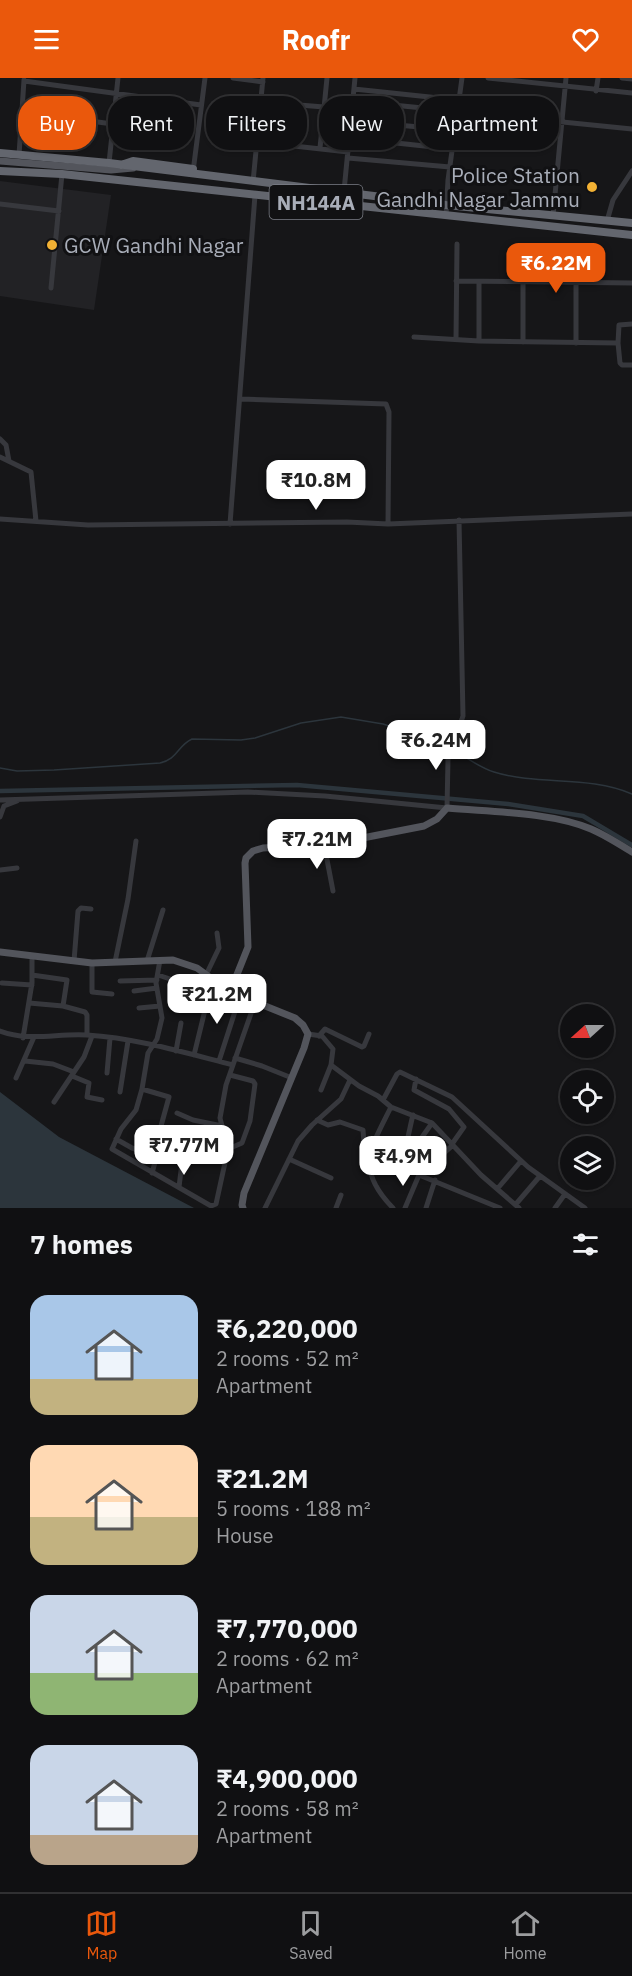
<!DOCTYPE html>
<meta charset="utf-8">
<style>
:root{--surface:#101012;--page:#1e1e20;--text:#f1f3f6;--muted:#9c9d9f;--line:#303032;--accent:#ea580c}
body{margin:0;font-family:"IBM Plex Sans",sans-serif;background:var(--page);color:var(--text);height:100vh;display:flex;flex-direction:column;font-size:22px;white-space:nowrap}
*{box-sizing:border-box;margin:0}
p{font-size:20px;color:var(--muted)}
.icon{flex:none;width:33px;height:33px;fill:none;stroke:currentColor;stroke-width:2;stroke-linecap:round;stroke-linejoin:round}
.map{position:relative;height:1130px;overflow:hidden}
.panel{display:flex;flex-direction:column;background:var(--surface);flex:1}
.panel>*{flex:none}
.top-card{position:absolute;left:18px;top:18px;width:597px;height:54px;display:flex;gap:12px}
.needle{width:39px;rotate:249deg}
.tools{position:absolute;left:560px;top:926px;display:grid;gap:12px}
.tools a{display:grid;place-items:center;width:54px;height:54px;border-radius:50%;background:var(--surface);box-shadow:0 2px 4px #0004,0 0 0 2px var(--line);font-size:30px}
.price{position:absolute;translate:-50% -51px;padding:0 14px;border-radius:12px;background:#fff;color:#222;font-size:20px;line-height:39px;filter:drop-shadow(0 2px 3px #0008)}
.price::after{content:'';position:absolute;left:50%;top:36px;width:18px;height:14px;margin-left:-9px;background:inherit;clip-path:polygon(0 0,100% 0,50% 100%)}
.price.on{background:var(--accent);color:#fff}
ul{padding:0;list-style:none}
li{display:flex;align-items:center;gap:18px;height:150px;padding:0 30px}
li span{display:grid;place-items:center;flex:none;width:168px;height:120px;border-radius:18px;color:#555}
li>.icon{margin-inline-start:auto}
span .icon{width:72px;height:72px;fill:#fffc;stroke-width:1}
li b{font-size:26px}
h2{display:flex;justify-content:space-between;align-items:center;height:72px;padding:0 30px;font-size:26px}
.pill{padding:0 21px;border-radius:24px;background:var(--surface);box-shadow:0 2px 4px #0004,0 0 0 2px var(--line);font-size:21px;line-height:54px}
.pill.on{background:var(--accent);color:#fff}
header{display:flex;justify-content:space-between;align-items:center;height:78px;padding:0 30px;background:var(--accent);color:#fff;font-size:27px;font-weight:800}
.dock{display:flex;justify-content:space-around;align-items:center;height:84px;border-top:2px solid var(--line);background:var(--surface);font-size:16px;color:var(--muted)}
.dock a{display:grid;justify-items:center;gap:3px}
.dock .on{color:var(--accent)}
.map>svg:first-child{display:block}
.built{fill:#222225}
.water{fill:#2c353c}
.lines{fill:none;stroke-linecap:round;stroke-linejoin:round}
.stream{stroke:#2c353c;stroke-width:1.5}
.canal{stroke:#2c353c;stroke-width:4.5}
.minor{stroke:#37383d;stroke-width:5}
.major{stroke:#53555c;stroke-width:7}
.highway{stroke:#63666e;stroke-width:8}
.poi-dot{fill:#f2b134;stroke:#111113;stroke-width:2}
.labels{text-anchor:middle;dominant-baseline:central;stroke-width:6;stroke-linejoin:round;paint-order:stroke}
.shield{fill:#111113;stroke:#7b7e86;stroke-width:1.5}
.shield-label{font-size:20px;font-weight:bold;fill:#a8adb8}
.poi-label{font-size:21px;fill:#a8adb8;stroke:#111113;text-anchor:end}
</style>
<header><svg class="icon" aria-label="menu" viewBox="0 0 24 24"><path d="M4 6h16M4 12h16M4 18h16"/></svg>Roofr<svg class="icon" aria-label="heart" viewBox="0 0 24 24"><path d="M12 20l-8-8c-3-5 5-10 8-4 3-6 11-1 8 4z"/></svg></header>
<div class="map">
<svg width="632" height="1130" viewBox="0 0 632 1130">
<rect width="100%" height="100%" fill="#161618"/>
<path class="built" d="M0,103l111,14 -17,115 -94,-14z"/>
<path class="water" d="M0,1014l59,45 135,71h-194z"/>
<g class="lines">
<path class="stream" d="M453,672c13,7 27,18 41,22 45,14 94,3 138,22
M0,690l17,3 37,-1 106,-7c18,-4 17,-17 32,-24l49,1 14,-2 46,-15 40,-6 42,7 47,15 18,9"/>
<path class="canal" d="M0,713l297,-6 211,19 75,12 49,29"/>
<path class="minor" d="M233,0l30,4
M488,0l144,15
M622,0l10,1
M24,3l177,24
M354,11l104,11
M596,13l2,-13
M353,23l279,28
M262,24l62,5
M21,34l92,12
M351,43l103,9
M350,60l102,11
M258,64l90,10
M320,70l7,-70
M19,77l5,-75
M348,80l102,9
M109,85l9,-85
M193,94l12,-94
M253,104l10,-104
M344,113l11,-113
M0,126l59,7
M446,138l2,-36 14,-102
M553,138l13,-138
M607,143l6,-21 19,-29
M456,203l176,2
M51,210l11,-114
M414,259l65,4 139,2 1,-18 13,-1
M456,262l1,-96
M479,263v-59
M523,264v-60
M576,265v-60
M618,265l2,20 2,2h10
M241,321l145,5 3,8 -1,112
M0,361l6,6 3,16
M0,379l31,15 5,49
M0,441l88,6 259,-3 41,2 244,-10
M230,446l25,-329
M0,722l248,-8 77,4 122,12 1,-49 15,-43 -4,-196
M0,739l4,-11 13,-5
M324,766l9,47
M0,792l17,-2
M160,882l-4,23 6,35 -5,21 -9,14 -6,36 -6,21 -15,19 -9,20 99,57 5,-2 12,-55 -8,-31 6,-33 29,-83
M74,883l4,-50 3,-3 10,1
M147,883l16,-51
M115,884l13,-63 8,-58
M92,885v29l20,2
M32,897l35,5 -4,26
M158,897l27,9 21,22 -12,49
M206,897l13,-27 -2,-15
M120,903l37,-1
M2,905l30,2
M134,913l23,-3
M29,925l34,3 22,6 2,3v20
M139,930l21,-2
M0,953c29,11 57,2 87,4 49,3 99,18 146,30
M308,956l14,2 11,13 -2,16 -10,25
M319,958l6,-7 37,18 2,-1 5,-12
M23,960l9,-55v-27
M176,973l5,-28
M235,980l27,8 30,12
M25,983l28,3 21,8
M219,983l21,-65
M331,987l28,21 19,10 13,11 41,16 49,52 38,33
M107,995l3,-35
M72,998l17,7 -2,14 15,3
M16,1000l18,-41
M416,1001l-2,11 35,19 15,18 -12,17
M142,1011l27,8 -8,29 3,4 -12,43
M120,1014l8,-51
M383,1022l14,-26 3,-2 52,25 76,70 57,41
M54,1024l30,-45 8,-21
M391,1029c-21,42 -36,62 2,101
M177,1035l16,7 29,6
M317,1042l11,5 12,-3 23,8 1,13 5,11
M432,1045l-12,17 -10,20 9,15 81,33
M116,1061l16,9 25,8
M228,1071l14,-6 8,-22 5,-37 -2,-3 -23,-6
M402,1079c6,-15 7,-27 11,-42
M289,1081l42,19
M370,1082l21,1 6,-4 6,1
M439,1084l6,-10 8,-7
M179,1109l7,-57 25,5 13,1
M498,1110l23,-27
M516,1126l24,-28
M265,1130l33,-67 14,-16 29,-26 9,-19
M336,1130l5,-13
M405,1130l14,-33
M426,1130l9,-28
M555,1130l10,-14"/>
<path class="major" d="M0,83l111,9 22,-2
M0,874l92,11 81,-3 24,8 33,24 65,26 8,7 5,9 -4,14 -60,145 -2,12 1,3
M230,914l18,-45 -3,-84 1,-5 7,-7 10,-3 69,-4 92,-18 13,-7 10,-11c43,4 104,4 144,21 14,6 28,15 41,23"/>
<path class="highway" d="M0,75l109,10 337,42 186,18
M121,87l12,-4 60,8
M0,93l62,3 570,61"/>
</g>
<g class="poi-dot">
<circle cx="592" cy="109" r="6"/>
<circle cx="52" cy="167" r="6"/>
</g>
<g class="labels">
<rect class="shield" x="269.5" y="107" width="93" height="34" rx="4.5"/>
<g class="shield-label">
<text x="316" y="124">NH144A</text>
</g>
<g class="poi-label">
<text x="580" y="97">Police Station<tspan x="580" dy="24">Gandhi Nagar Jammu</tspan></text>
<text x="64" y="167" text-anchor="start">GCW Gandhi Nagar</text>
</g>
</g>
</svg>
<div class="tools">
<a><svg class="needle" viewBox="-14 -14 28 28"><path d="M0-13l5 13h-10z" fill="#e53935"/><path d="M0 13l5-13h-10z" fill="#9c9d9f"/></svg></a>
<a><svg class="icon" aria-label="locate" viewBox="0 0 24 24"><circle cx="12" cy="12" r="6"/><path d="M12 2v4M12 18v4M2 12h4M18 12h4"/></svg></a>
<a><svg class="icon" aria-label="layers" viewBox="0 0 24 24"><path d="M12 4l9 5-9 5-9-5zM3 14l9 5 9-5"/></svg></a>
</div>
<b class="price on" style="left:556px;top:216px">₹6.22M</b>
<b class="price" style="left:316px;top:433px">₹10.8M</b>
<b class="price" style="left:436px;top:693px">₹6.24M</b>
<b class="price" style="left:317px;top:792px">₹7.21M</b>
<b class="price" style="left:217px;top:947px">₹21.2M</b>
<b class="price" style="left:184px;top:1098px">₹7.77M</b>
<b class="price" style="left:403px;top:1109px">₹4.9M</b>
<div class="top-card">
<a class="pill on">Buy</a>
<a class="pill">Rent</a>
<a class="pill">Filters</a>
<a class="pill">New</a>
<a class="pill">Apartment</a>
</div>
</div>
<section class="panel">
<h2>7 homes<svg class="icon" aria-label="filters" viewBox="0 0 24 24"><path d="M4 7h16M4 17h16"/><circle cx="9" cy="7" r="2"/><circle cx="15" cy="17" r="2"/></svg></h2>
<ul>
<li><span style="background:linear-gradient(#a9c7e8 70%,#c2b280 0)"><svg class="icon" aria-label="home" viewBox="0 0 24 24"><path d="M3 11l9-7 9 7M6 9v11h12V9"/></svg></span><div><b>₹6,220,000</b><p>2 rooms · 52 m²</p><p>Apartment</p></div></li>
<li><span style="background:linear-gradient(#ffd9b3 60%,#c2b280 0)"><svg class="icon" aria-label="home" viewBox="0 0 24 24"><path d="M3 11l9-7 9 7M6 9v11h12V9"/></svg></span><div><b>₹21.2M</b><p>5 rooms · 188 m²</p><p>House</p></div></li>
<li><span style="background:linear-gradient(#c9d6e8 65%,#8fb573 0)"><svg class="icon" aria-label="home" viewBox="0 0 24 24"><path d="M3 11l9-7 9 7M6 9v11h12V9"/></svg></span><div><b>₹7,770,000</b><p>2 rooms · 62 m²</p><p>Apartment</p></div></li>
<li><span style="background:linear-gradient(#c9d6e8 75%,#b9a48a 0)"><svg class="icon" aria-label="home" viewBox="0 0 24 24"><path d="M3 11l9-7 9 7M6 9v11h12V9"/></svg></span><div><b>₹4,900,000</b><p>2 rooms · 58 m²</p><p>Apartment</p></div></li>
</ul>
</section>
<nav class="dock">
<a class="on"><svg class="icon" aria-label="map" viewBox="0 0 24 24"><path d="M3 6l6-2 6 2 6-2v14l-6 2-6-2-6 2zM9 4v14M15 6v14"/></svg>Map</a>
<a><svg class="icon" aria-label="saved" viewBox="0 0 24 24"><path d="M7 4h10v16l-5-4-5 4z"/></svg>Saved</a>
<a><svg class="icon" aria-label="home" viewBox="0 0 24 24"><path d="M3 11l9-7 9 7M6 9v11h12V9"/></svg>Home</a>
</nav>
